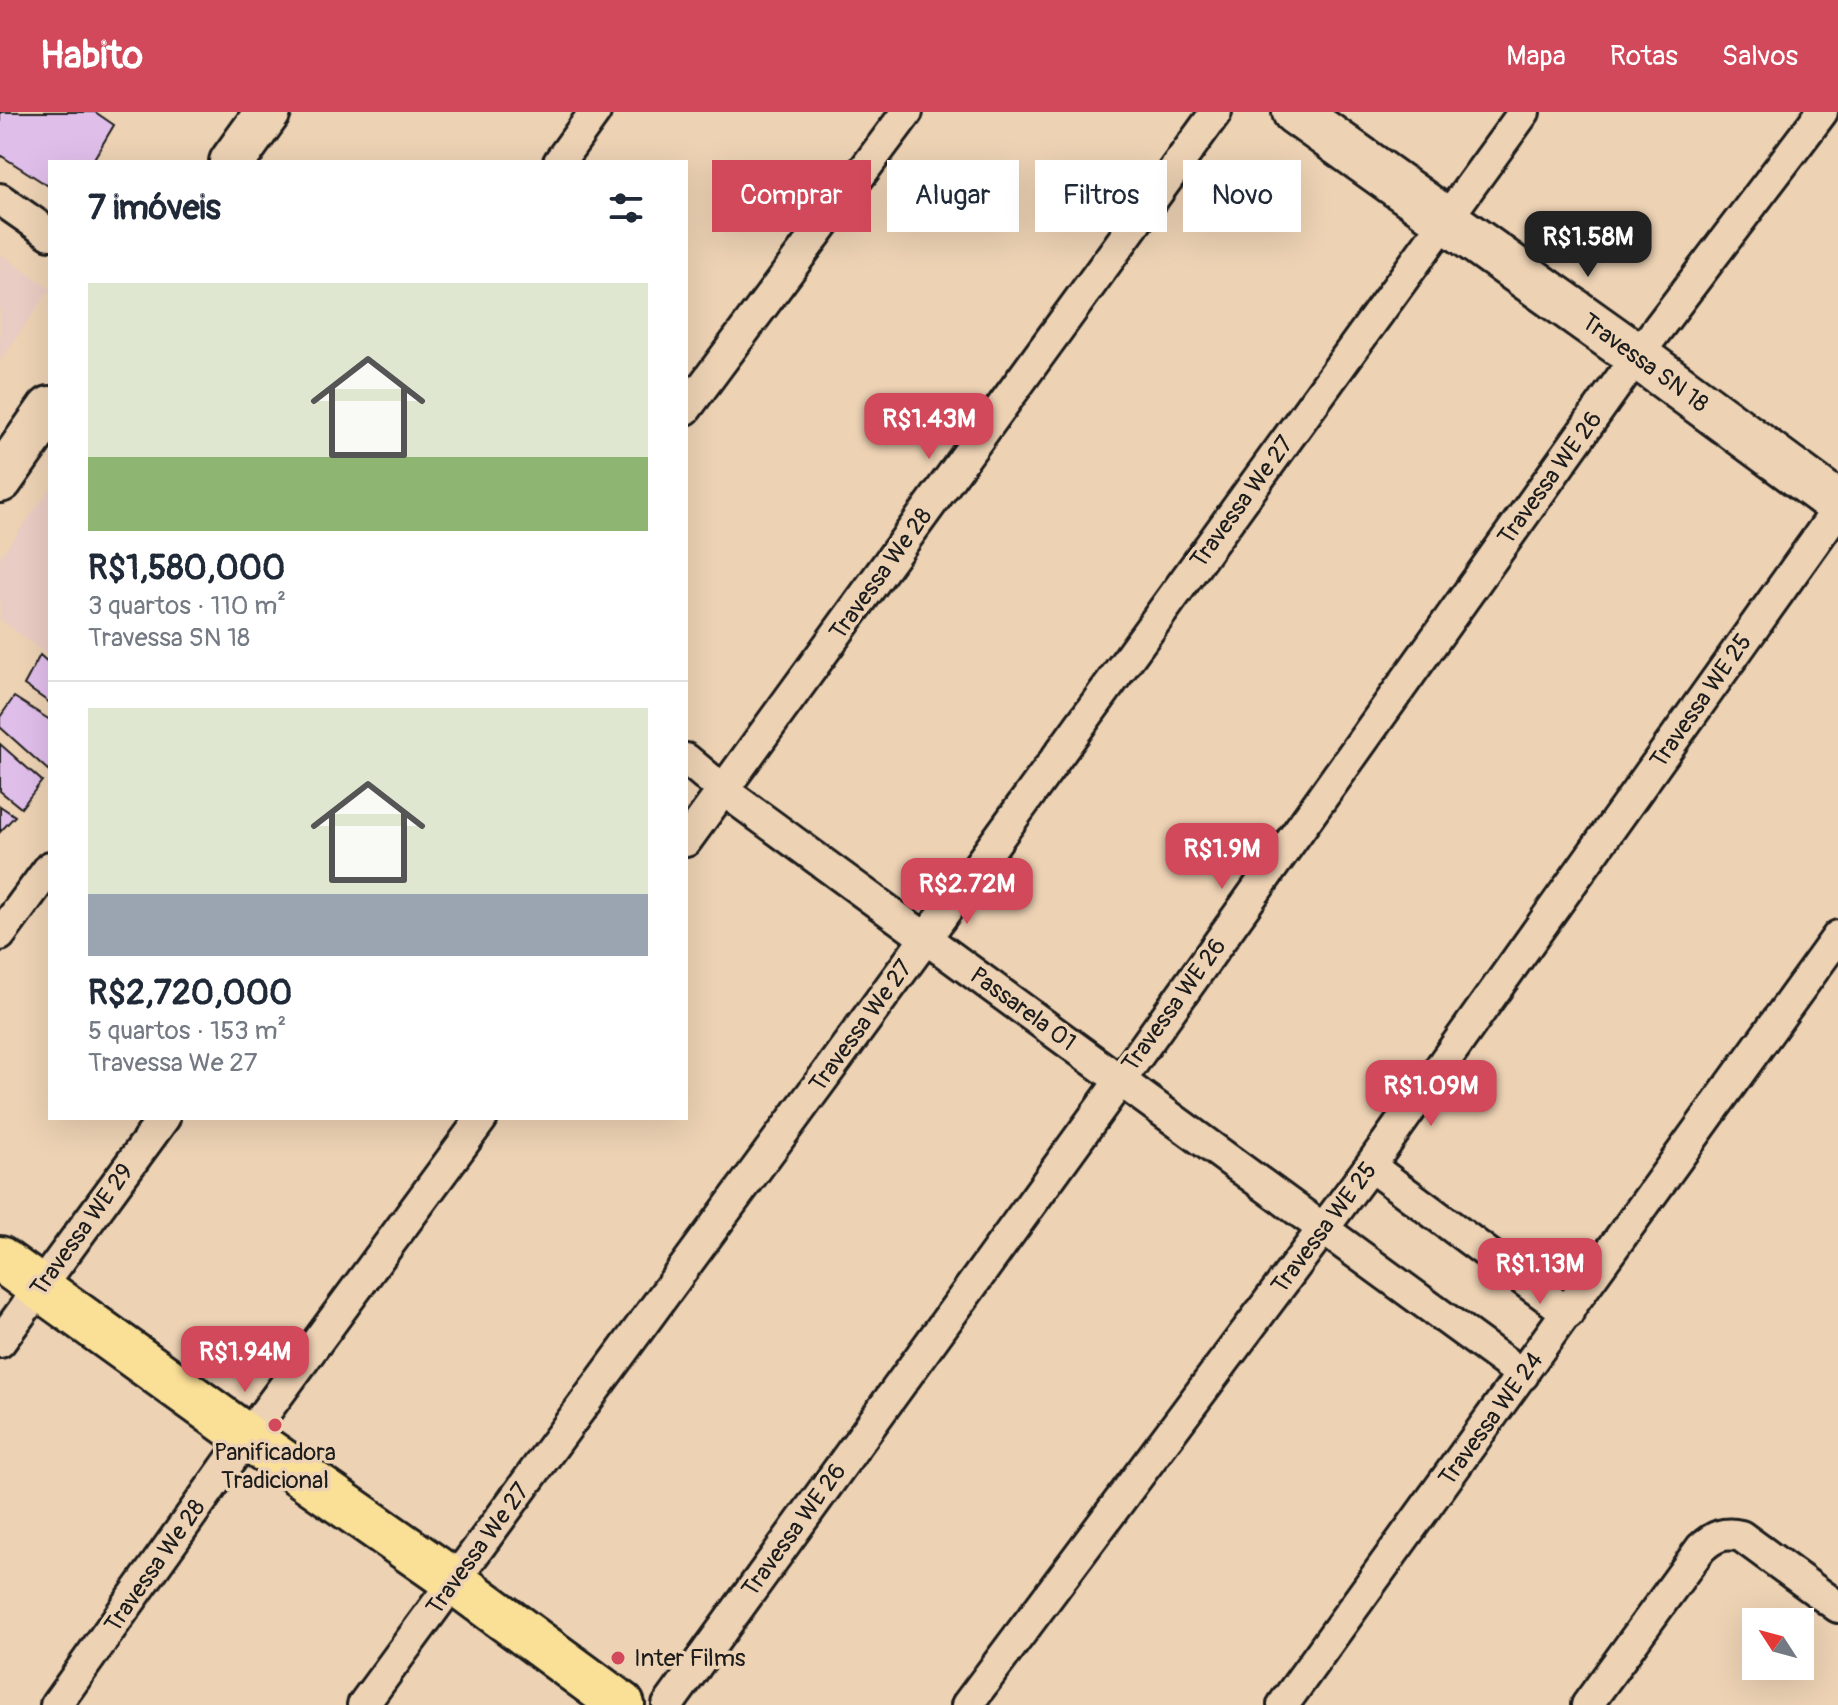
<!DOCTYPE html>
<html lang="pt">
<meta charset="utf-8">
<style>
:root{--surface:#fff;--page:#f6f6f7;--text:#1f2937;--muted:#747a83;--line:#e0e1e3;--accent:#d1495b}
body{margin:0;font-family:Pangolin,sans-serif;background:var(--page);color:var(--text);height:100vh;display:flex;flex-direction:column;font-size:30px;white-space:nowrap}
*{box-sizing:border-box;margin:0}
p{font-size:26px;color:var(--muted)}
.icon{flex:none;width:44px;height:44px;fill:none;stroke:currentColor;stroke-width:2;stroke-linecap:round;stroke-linejoin:round}
.map{position:relative;flex:1;overflow:hidden}
.drawer{position:absolute;left:48px;top:48px;width:640px;height:960px;display:flex;flex-direction:column;background:var(--surface);border-radius:0px;box-shadow:0 8px 32px #0002}
.drawer>*{flex:none}
.banner{position:absolute;left:712px;top:48px;width:760px;height:72px;display:flex;gap:16px}
.needle{width:52px;rotate:306deg}
.tools{position:absolute;left:1742px;top:1496px;display:grid;gap:16px}
.tools a{display:grid;place-items:center;width:72px;height:72px;border-radius:0px;background:var(--surface);box-shadow:0 8px 32px #0002;font-size:40px}
.price{position:absolute;translate:-50% -68px;padding:0 18px;border-radius:16px;background:var(--accent);color:#fff;font-size:26px;line-height:52px;filter:drop-shadow(0 2px 4px #0008)}
.price::after{content:'';position:absolute;left:50%;top:48px;width:24px;height:18px;margin-left:-12px;background:inherit;clip-path:polygon(0 0,100% 0,50% 100%)}
.price.on{background:#222;color:#fff}
ul{padding:0;list-style:none}
li{display:grid;align-content:center;gap:16px;height:424px;padding:0 40px}
li+li{border-top:2px solid var(--line)}
li span{display:grid;place-items:center;height:248px;border-radius:0px;color:#555}
li>.icon{margin-inline-start:auto}
span .icon{width:144px;height:144px;fill:#fffc;stroke-width:1}
li b{font-size:34px}
h2{display:flex;justify-content:space-between;align-items:center;height:96px;padding:0 40px;font-size:34px}
.tag{padding:0 28px;border-radius:0px;background:var(--surface);box-shadow:0 8px 32px #0002;font-size:28px;line-height:72px}
.tag.on{background:var(--accent);color:#fff}
header{display:flex;align-items:center;gap:48px;box-sizing:border-box;height:112px;padding:0 40px;background:var(--accent);color:#fff}
header strong{font-size:38px}
nav{display:flex;gap:44px;margin-inline-start:auto;font-size:28px}
.map>svg:first-child{display:block}
.built{fill:#e9ccc4}
.building{fill:#e0beea;stroke:#1c1c1c;stroke-width:2}
.lines{fill:none;stroke-linecap:round;stroke-linejoin:round}
.street-casing{stroke:#1c1c1c;stroke-width:36}
.secondary-casing{stroke:#1c1c1c;stroke-width:50}
.primary-casing{stroke:#1c1c1c;stroke-width:50}
.street{stroke:#edd2b4;stroke-width:30}
.secondary{stroke:#edd2b4;stroke-width:44}
.primary{stroke:#fadf96;stroke-width:44}
.poi-dot{fill:#d1495b;stroke:#edd2b4;stroke-width:3}
.labels{text-anchor:middle;dominant-baseline:central;stroke-width:7;stroke-linejoin:round;paint-order:stroke}
.street-label{font-size:24px;fill:#1c1c1c;stroke:#edd2b4}
.poi-label{font-size:24px;fill:#1c1c1c;stroke:#edd2b4}
</style>
<header>
<strong>Habito</strong>
<nav><a>Mapa</a><a>Rotas</a><a>Salvos</a></nav>
</header>
<div class="map">
<svg width="1838" height="1593" viewBox="0 0 1838 1593">
<rect width="100%" height="100%" fill="#edd2b4"/>
<filter id="ink" filterUnits="userSpaceOnUse"><feTurbulence type="fractalNoise" baseFrequency=".0125" numOctaves="2"/><feDisplacementMap in="SourceGraphic" scale="16" xChannelSelector="R" yChannelSelector="G"/><feConvolveMatrix kernelMatrix="1 2 1 2 8 2 1 2 1" color-interpolation-filters="sRGB"/></filter>
<g filter="url(#ink)">
<path class="built" d="M0,142l50,35 -50,72z
M50,377v168l-50,-38v-62z"/>
<path class="building" d="M0,0h95l19,13 -22,37h-42v25l-50,-32z
M40,543l10,9v39l-26,-18z
M14,585l36,23v52l-50,-45v-10z
M0,632l42,37 -21,27 -21,-17z
M0,694l15,10 -15,16z"/>
<g class="lines">
<defs>
<path id="street" d="M559,50l36,-50
M0,87l50,35
M686,297l221,-297
M686,647l37,31 800,585
M686,729l530,-729
M0,823l50,-68
M1370,1054l198,147
M0,1230l164,-224
M56,1593l191,-268 235,-319
M363,1593l563,-767 598,-826
M668,1593l452,-624 517,-725 185,-244
M967,1593l403,-539 468,-657
M1283,1593l555,-769
M1587,1593l114,-157c13,-12 23,-16 40,-12l97,71"/>
<path id="secondary" d="M1295,0l342,244 201,148
M232,50l36,-50
M0,368l50,-71"/>
<path id="primary" d="M0,1147l247,178 208,145 167,123"/>
</defs>
<use href="#street" class="street-casing"/>
<use href="#secondary" class="secondary-casing"/>
<use href="#primary" class="primary-casing"/>
<use href="#street" class="street"/>
<use href="#secondary" class="secondary"/>
<use href="#primary" class="primary"/>
</g>
</g>
<g class="poi-dot">
<circle cx="275" cy="1313" r="8"/>
<circle cx="618" cy="1546" r="8"/>
</g>
<g class="labels">
<g class="street-label">
<text transform="translate(1645 251) rotate(36)">Travessa SN 18</text>
<text transform="translate(1550 366) rotate(-54)">Travessa WE 26</text>
<text transform="translate(1242 390) rotate(-54)">Travessa We 27</text>
<text transform="translate(881 462) rotate(-54)">Travessa We 28</text>
<text transform="translate(1701 589) rotate(-55)">Travessa WE 25</text>
<text transform="translate(1174 893) rotate(-54)">Travessa WE 26</text>
<text transform="translate(1023 897) rotate(36)">Passarela 01</text>
<text transform="translate(861 914) rotate(-54)">Travessa We 27</text>
<text transform="translate(1324 1116) rotate(-53)">Travessa WE 25</text>
<text transform="translate(82 1118) rotate(-54)">Travessa WE 29</text>
<text transform="translate(1491 1307) rotate(-54)">Travessa WE 24</text>
<text transform="translate(794 1418) rotate(-54)">Travessa WE 26</text>
<text transform="translate(478 1437) rotate(-54)">Travessa We 27</text>
<text transform="translate(155 1454) rotate(-55)">Travessa We 28</text>
</g>
<g class="poi-label">
<text x="275" y="1340">Panificadora<tspan x="275" dy="28">Tradicional</tspan></text>
<text x="634" y="1546" text-anchor="start">Inter Films</text>
</g>
</g>
</svg>
<div class="tools">
<a><svg class="needle" viewBox="-14 -14 28 28"><path d="M0-13l5 13h-10z" fill="#e53935"/><path d="M0 13l5-13h-10z" fill="#747a83"/></svg></a>
</div>
<b class="price on" style="left:1588px;top:167px">R$1.58M</b>
<b class="price" style="left:929px;top:349px">R$1.43M</b>
<b class="price" style="left:1222px;top:779px">R$1.9M</b>
<b class="price" style="left:967px;top:814px">R$2.72M</b>
<b class="price" style="left:1431px;top:1016px">R$1.09M</b>
<b class="price" style="left:1540px;top:1194px">R$1.13M</b>
<b class="price" style="left:245px;top:1282px">R$1.94M</b>
<div class="banner">
<a class="tag on">Comprar</a>
<a class="tag">Alugar</a>
<a class="tag">Filtros</a>
<a class="tag">Novo</a>
</div>
<section class="drawer">
<h2>7 imóveis<svg class="icon" aria-label="filters" viewBox="0 0 24 24"><path d="M4 7h16M4 17h16"/><circle cx="9" cy="7" r="2"/><circle cx="15" cy="17" r="2"/></svg></h2>
<ul>
<li><span style="background:linear-gradient(#dfe7d0 70%,#8fb573 0)"><svg class="icon" aria-label="home" viewBox="0 0 24 24"><path d="M3 11l9-7 9 7M6 9v11h12V9"/></svg></span><div><b>R$1,580,000</b><p>3 quartos · 110 m²</p><p>Travessa SN 18</p></div></li>
<li><span style="background:linear-gradient(#dfe7d0 75%,#9aa5b1 0)"><svg class="icon" aria-label="home" viewBox="0 0 24 24"><path d="M3 11l9-7 9 7M6 9v11h12V9"/></svg></span><div><b>R$2,720,000</b><p>5 quartos · 153 m²</p><p>Travessa We 27</p></div></li>
</ul>
</section>
</div>
